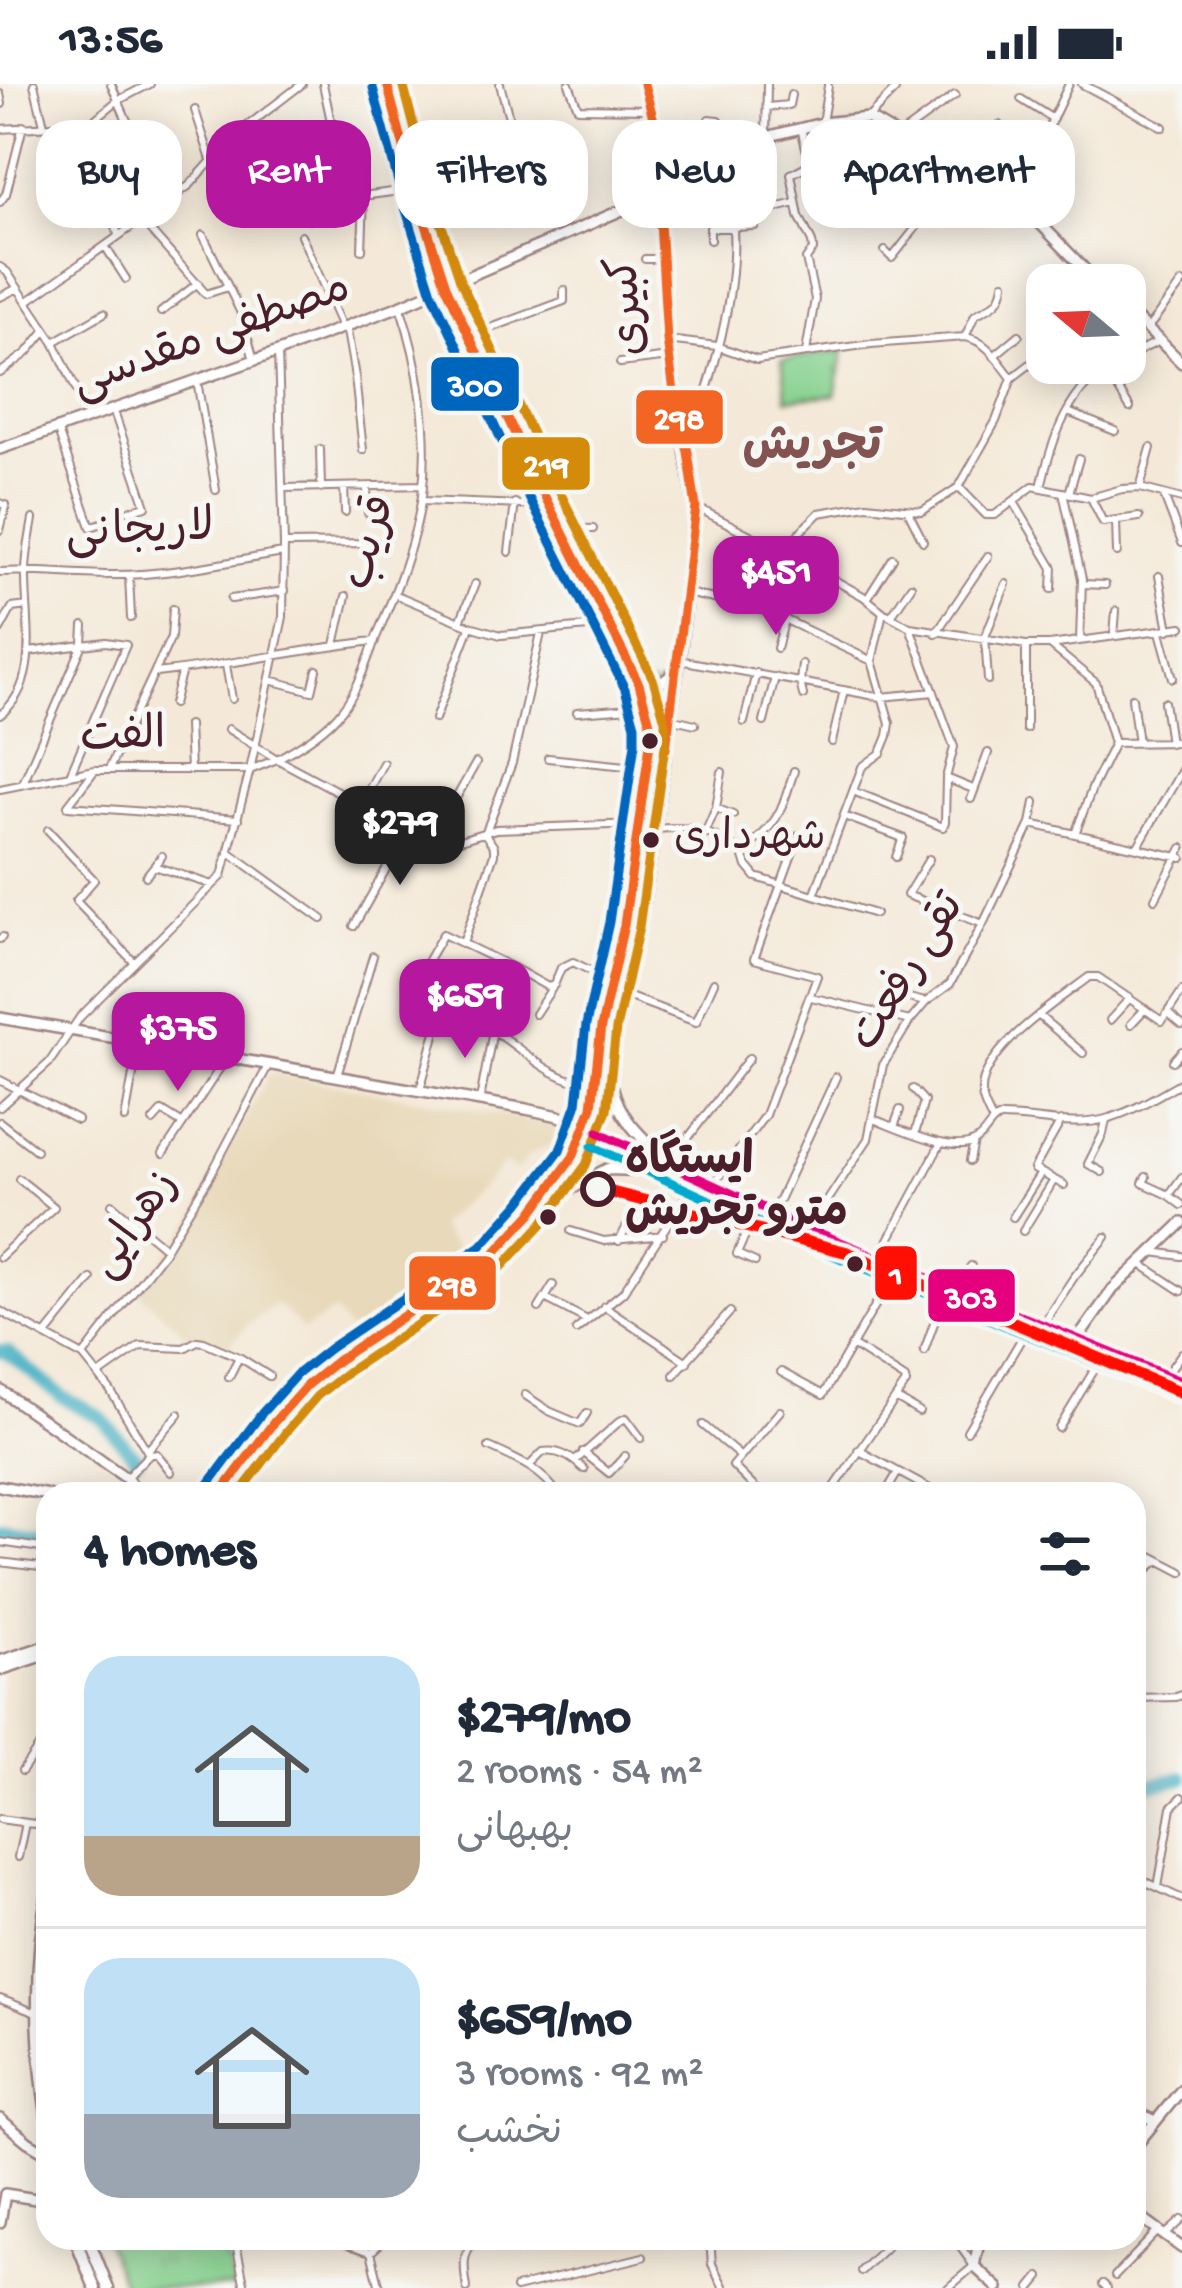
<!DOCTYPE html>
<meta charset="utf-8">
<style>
:root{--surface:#fff;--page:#f6f6f7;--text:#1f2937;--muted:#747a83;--line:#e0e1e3;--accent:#b5179e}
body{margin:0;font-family:"Gochi Hand","Playpen Sans Arabic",sans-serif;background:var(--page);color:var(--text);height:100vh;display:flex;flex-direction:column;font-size:45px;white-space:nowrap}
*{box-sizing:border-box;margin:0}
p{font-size:39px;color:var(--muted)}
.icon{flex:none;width:66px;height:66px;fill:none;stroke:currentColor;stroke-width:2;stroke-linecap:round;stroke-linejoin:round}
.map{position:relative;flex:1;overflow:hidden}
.details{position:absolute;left:36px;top:1398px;width:1110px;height:768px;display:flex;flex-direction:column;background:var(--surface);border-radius:36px;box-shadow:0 6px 30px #0003}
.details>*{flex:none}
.guide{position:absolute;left:36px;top:36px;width:1110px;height:108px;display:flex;gap:24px}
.needle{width:78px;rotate:289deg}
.fabs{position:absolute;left:1026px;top:180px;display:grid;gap:24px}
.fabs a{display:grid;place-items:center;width:120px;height:120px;border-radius:24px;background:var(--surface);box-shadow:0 6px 30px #0003;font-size:60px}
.price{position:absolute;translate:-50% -102px;padding:0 27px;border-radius:24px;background:var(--accent);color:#fff;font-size:39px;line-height:78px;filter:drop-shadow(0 3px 6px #0008)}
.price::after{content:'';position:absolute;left:50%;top:72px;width:36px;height:27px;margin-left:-18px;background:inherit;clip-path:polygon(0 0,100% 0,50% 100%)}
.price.selected{background:#222;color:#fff}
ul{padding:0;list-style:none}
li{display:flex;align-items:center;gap:36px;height:300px;padding:0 48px}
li+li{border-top:3px solid var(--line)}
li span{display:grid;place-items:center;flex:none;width:336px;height:240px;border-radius:36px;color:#555}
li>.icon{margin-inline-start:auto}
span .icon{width:144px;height:144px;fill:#fffc;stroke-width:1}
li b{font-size:51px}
h2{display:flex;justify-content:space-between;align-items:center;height:144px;padding:0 48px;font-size:51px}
.pill{padding:0 42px;border-radius:36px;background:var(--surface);box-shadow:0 6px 30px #0003;font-size:42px;line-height:108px}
.pill.selected{background:var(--accent);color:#fff}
.status{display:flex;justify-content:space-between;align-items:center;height:84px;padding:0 60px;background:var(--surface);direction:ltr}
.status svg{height:33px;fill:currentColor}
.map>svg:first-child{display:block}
.built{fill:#e8d9ba}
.grass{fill:#85d18e;stroke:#68785c;stroke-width:3}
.park{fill:url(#park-tufts);stroke:#68785c;stroke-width:3}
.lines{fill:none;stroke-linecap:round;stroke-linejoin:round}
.river{stroke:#46b1c4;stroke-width:14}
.minor-casing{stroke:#9f8482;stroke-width:10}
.tertiary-casing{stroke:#9f8482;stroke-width:14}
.secondary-casing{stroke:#9f8482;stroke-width:14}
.primary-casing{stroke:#9f8482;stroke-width:15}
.minor{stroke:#fff;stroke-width:6}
.tertiary{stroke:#fff;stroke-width:9}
.secondary{stroke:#fff;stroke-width:9}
.primary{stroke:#fff;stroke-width:10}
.bus-1-casing{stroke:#f6f6f2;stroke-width:18}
.bus-2-casing{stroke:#f6f6f2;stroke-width:18}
.bus-3-casing{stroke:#f6f6f2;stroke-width:18}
.bus-4-casing{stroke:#f6f6f2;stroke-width:18}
.bus-5-casing{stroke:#f6f6f2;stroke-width:18}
.bus-1{stroke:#f26522;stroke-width:9}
.bus-2{stroke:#d48b09;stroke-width:9}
.bus-3{stroke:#0065bd;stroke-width:9}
.bus-4{stroke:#e5007d;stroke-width:9}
.bus-5{stroke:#00a9ce;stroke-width:9}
.metro-1-casing{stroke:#f6f6f2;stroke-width:21}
.metro-1{stroke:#ff0f04;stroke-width:12}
.bus-dot{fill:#4a1f2b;stroke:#f6f6f2;stroke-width:4.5}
.stop-dot{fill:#f6f6f2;stroke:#4a1f2b;stroke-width:6}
.labels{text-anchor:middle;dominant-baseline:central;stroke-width:10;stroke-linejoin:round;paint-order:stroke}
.bus-label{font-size:42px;fill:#4a1f2b;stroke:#f6f6f2;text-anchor:start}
.street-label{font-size:45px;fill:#4a1f2b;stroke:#f6f6f2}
.stop-label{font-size:45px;font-weight:bold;fill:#4a1f2b;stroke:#f6f6f2;text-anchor:start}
.neighbourhood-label{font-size:48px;font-weight:bold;fill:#835351;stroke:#f6f6f2}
.line-badge{stroke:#f6f6f2;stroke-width:4.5}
.badge-label{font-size:33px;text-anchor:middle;font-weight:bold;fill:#fff}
</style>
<div class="status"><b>13:56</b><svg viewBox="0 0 49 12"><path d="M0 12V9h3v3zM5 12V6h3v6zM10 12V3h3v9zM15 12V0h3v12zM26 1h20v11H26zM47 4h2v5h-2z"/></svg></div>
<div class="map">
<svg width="1182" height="2204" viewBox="0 0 1182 2204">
<defs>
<pattern id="park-tufts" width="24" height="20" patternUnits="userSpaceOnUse" patternTransform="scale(3)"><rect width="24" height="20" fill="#85d18e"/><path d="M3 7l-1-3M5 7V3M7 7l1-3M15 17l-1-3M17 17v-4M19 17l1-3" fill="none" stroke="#74b37b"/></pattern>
</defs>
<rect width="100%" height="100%" fill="#f6f6f2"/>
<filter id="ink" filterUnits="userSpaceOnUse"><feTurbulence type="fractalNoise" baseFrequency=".00833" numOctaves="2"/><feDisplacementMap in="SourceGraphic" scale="24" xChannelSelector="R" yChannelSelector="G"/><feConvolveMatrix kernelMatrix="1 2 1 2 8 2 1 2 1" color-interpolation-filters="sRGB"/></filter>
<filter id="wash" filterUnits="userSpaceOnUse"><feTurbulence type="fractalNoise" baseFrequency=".004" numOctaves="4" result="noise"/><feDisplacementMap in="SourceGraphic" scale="48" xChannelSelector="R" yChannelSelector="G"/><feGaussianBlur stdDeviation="2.7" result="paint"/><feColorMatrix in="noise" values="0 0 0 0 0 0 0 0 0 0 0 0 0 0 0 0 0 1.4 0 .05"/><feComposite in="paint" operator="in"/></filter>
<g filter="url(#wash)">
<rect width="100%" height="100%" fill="#f4e9d8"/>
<path class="built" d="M270,989l287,51 -4,19 -24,12 -12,16 -13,-8 -17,19 -49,43 24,32 -50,39 -57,37 -3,-4 -3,2 -15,-20 -31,19 -27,-26 -27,20 -21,23 -21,-8 -19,1 -12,-15 -39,-33 58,-75 12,-28z"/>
<path class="grass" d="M671,597l-33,219 -28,123 -9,84h-4l11,-99 23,-91 25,-177 1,-21 -11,-35 8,3z"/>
<path class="park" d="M844,266l-9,45 -48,4 -5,-39z
M103,2154h121l11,50h-110z"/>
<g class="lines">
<path class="river" d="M0,1267l7,1 55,45 39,21 36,41
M0,1442l48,7
M1134,1704l48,-10"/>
</g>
</g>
<g filter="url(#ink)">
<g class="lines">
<defs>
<path id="minor" d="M34,0l10,41
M111,0l28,64 33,50
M323,0l10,47
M500,0l8,30
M569,0l9,24 71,1
M1082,0l81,43
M387,2l14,-2
M0,10l2,10
M1021,15l32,20
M767,23l22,-2 2,-10
M195,26l17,53
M868,34l27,-28
M709,35l10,1 1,32
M822,39l6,-37
M89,40l29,111
M801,44l9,36 54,54
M0,45l89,-5 28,-23 33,-17
M900,51l55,-40
M766,53l1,-53
M690,78l4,43
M951,83l22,-34
M731,91l14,-7 -5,-22
M966,92l19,-33 4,-1 10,-17
M418,116l91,-22 3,-4 -9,-34
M0,118l6,-8 17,-68
M1011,118l19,-35 39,-83
M141,136l65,74 22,-7
M310,136v-17l104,-14
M203,151l37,76 14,49
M301,151l41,92
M710,156v-12l45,-2 9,-15 32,-8
M105,162l21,33
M362,166l2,-54
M885,167l7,7 67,-85
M645,175h17
M0,183l7,5 47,70 35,75
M0,213l18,-9
M28,217l162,-116 43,-48 69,-53
M161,228l37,-29
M346,241l9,52 8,73
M1148,244l34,-45
M472,251l92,-34v-11
M965,253l10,-22c16,-9 27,-11 29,-32
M667,256l50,6 40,14 114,-16 94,-7c23,4 33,24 47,41
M54,258l50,-29
M806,268l9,-53 -9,-40 7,-9 -1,-8 -13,-26 -8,-42 19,-10
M994,272l25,-21
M1125,274l34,-17
M620,279l49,-6
M1102,279l28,45
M0,289l27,-20 18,-22
M1012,294l21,-16
M197,297l19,109
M113,325l33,97 -17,5
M1068,328l47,19
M57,344l34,99 16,-6
M320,365l1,39
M688,368c22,-70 49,-150 45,-224
M586,389l2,12
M537,397l54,-9 -5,-25
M344,403l1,25
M367,403l1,26
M959,403l37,-66 16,-43
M1041,403c11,-48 28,-100 74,-124
M283,404l140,-3
M1140,404l11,-40
M1063,408l19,87 -2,62
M1069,409l10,-34
M1164,412l18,47
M1091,414l12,24 36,-5
M421,417l128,5
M1014,418l39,66 -1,21
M0,419l6,2 -6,25
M696,423l91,47 76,42 20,16 27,15 116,18h24l132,-18
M908,427l15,30
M1116,437l1,32
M561,444l32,1
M284,460l93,-1
M509,468l6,-49
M787,470l12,-21 20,-20 48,-8 55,6 37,-24 27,28h9l38,-29 58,12 31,-9 18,-1 42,11
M0,488c38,-2 75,3 114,3 56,0 113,-13 169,-22
M129,491l2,43
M1159,492l10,54
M1082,500l23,1
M687,509l80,18 105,50
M394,510l76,32 31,9 109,-10
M231,515l54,-8
M867,515l26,-41
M891,532l20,-30
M460,538l15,-38
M0,546l12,-22 15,-2
M1160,548l13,46
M936,549l52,-77
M1114,552l2,-25
M335,561l11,-49
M1050,561l46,38 18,60 -21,43 -18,48
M777,564l8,-29
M29,568l77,-10 20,3 -55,127
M679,576l202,37 53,-5
M802,580l-2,18 3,13
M226,581l6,34
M156,589c74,-8 146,-24 219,-32
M270,596l42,11 5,-21
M988,596l-3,-43 21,-53
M1132,614l6,45
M1164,618l6,41
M173,620l9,-34
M577,628l68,-5
M0,631c41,-32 26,-91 26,-138 -1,-19 4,-39 7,-58
M670,634l25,6
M435,635l35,-92
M744,638l12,-49
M764,638l11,-45
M188,641l2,45
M228,645l49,30c21,-12 42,-24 59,-42 21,-22 30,-54 41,-82 19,-44 38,-91 45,-139 8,-61 -2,-132 -22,-190
M1026,645v-84
M832,658l12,-52
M1114,659l68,-1
M548,674l98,10
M109,685l62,-132 2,-28
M946,694l27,11
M23,699l60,-139 1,-18
M0,705l95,-19h155l27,-11 161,86h6l52,-16 143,-5
M853,707l90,36 2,-5 1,-44 8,-31 -44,-120
M971,715l17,-46
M361,720l22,-41
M68,721l27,-35
M68,722l170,13
M716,724l17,7
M844,732l59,22 -7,19
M1031,740l151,34
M655,745c42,-4 51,1 87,23l5,14 9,11 119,37
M48,746l46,50 -18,21 58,61
M706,747l10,-23 6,-36
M431,758l45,-79
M1137,764l45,-78
M229,768l93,67
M742,768c36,-27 39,-40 52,-81
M929,775l-22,36 76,29
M154,782l59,19
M146,792l16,-20
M814,811l48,-128 19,-14 7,-17 2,-13 -18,-62 11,-49
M1155,815l27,-51
M354,842l54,-96
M0,855l2,-2
M463,859l31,-89v-7l-9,-13 27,-71 29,-130
M888,909l37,9
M624,911l72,27 18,-40
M811,913l99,24
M1168,929l14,12
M535,930l17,-26
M1038,931l45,38
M469,932l12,-17
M1110,936l20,-22
M1131,940l14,-15
M1173,977l9,-10
M337,992l36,-120
M0,996l77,40
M592,1000c-40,-2 -69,-35 -101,-55 -25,-16 -52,-29 -77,-45l29,-50 71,34 34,19 6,-2 7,-17 12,-6 24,12 13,12
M913,1005l11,12 -9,33
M420,1006l15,-55
M480,1016l13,-70
M0,1023l49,-44 31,-46 142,-141 28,-106 33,-153 1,-73 -6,-192
M125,1035l14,-78
M873,1035c24,9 78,35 101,23 13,-6 13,-20 28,-25 33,0 71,11 104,2 27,-7 52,-24 76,-37
M992,1036c-4,-8 -10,-18 -10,-27 -3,-42 78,-94 107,-116h9l64,44 20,-30
M153,1037l9,-10 21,13
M1061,1037l-27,48 30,16
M0,1038l36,28
M894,1043l6,-17
M163,1070l64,-97
M970,1077l4,-19
M669,1079l80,-105
M1102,1088l-14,-8 15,-30 3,-14
M1146,1093l-3,6 26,12 13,10
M713,1101l52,-70 52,-139 -63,-17 45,-124
M1169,1111l13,-18
M112,1120l53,44
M773,1129l63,-136
M753,1133l-16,37 18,8
M1013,1133l28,-44
M809,1145l59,-90 15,-74 27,-44 16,-19 24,-18 33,-60 48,-100 4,-22
M571,1147l33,10 59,-6
M1023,1147l31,-51
M619,1157l8,-15 13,-11
M1153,1168l29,4
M0,1173l54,-50 -35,-28
M879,1174l62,-115
M1141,1180l41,27
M957,1203l14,-21
M545,1214l42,22
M604,1222l83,56
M539,1224l14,-23
M0,1227l83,45 27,34 39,64 -23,24
M1042,1241l32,-48 32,-40
M576,1246l47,-38 67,-102
M46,1251l45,-56
M924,1267l19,-53
M83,1272l80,-103 47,-77 59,-112
M781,1288l42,23 70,-120
M99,1291l41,-29 44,2 13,-7 7,1 35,15 30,19
M674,1291l56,-63
M1166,1291l16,-22
M229,1293l10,-20
M525,1311l24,16 31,13 7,-11
M897,1315l22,13
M703,1341l38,32
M1059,1344l39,-64
M967,1347l59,-100
M489,1363c27,12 52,22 69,47
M858,1366l81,44
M147,1367l32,-37
M583,1368l26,21 16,-17
M149,1370h8l14,18
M575,1377l45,-40 6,-3 15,20
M530,1381l13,-13c16,-3 29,6 41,17
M761,1410l-28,-28 47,-55
M830,1410l76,-111 -1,-4 -53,-34
M885,1410l13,-22
M0,1458l48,7
M1134,1463l25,13
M0,1478l48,6
M1134,1496l25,-20 23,12
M1134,1614l42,-1 6,-2
M22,1687l26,-37
M0,1735l48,7
M18,1773l7,-34
M1134,1792l48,23
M1158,1803l14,-80 10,-10
M1134,1810l13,-12
M0,1915l36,14
M1134,1926l7,-12
M1165,2151l17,-15
M235,2154l10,50
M327,2154l44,14
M710,2154l2,26 12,24
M371,2168l9,36
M371,2168l15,-14
M861,2187l34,-33
M1115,2192l43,-45
M1103,2200l4,4
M467,2204c-3,-21 -6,-33 9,-50
M516,2204l127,-31
M948,2204l26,-22 -20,-28
M1031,2204l9,-11"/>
<path id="tertiary" d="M0,1577l48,-16
M0,1586l48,-16
M1134,2027l21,10
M0,2035l28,23 20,12
M1134,2064l48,-59
M1134,2129l48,35
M0,2138l5,-28 43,7
M980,2154l-6,28 24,22"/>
<path id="secondary" d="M656,83l24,-7 5,3
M657,94l25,-8 3,-7 81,-26 56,-14 46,-5 162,95 70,72
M1125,223l57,56
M0,365l278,-97 122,-46 259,-112
M0,934l526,91 33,7 28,11
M1077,1256l36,-51 69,-66
M0,1306l126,88 14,16
M0,1402l48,9"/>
<path id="primary" d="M637,590l19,9 12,-4 8,-11
M612,1002c6,29 25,47 46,67
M595,1047l214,98 373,153
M589,1061l164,72 429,179
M570,1105l38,-20 28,1
M220,1410l54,-72 33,-37 31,-25 153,-103 40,-43 42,-57 19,-50 9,-80 23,-102 26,-181v-21l-11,-39 -105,-209 -88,-189 -28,-86 -31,-116
M234,1410l48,-65 48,-49 156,-105 26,-21 61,-76 16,-26 15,-41 12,-84 28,-125 35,-242 17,-147 -29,-173 -13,-219 -10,-37
M48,1807c-15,76 -12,154 0,231
M75,2154l20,50
M88,2154l20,50"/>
</defs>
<use href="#minor" class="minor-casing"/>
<use href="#tertiary" class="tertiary-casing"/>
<use href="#secondary" class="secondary-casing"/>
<use href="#primary" class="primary-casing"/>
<use href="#minor" class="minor"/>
<use href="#tertiary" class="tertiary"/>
<use href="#secondary" class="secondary"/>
<use href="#primary" class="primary"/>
<defs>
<path id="bus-1" d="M644,0l10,37 13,219 8,59 13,53 8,55 -30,242
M220,1410l54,-72 33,-37 31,-25 153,-103 40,-43 42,-57 19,-50 9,-80 23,-102 26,-181v-21l-11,-39 -105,-209 -88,-189 -28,-86 -31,-116"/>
<path id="bus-2" d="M239,1410l47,-62 31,-36 30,-24 154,-104 42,-45 43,-58 21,-55 9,-81 23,-102 26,-181v-26l-12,-41 -105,-211 -88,-188 -28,-84 -29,-112"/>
<path id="bus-3" d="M208,1401l54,-72 35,-39 33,-26 151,-102 38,-42 41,-54 17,-47 9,-78 23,-103 26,-179v-18l-10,-36 -104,-207 -89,-190 -28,-88 -31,-116"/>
<path id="bus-4" d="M598,1048l211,97 373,153"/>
<path id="bus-5" d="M592,1062l211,97 373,153"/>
</defs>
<use href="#bus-1" class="bus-1-casing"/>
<use href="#bus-2" class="bus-2-casing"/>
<use href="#bus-3" class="bus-3-casing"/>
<use href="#bus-4" class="bus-4-casing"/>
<use href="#bus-5" class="bus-5-casing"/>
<use href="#bus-1" class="bus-1"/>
<use href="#bus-2" class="bus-2"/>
<use href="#bus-3" class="bus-3"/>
<use href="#bus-4" class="bus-4"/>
<use href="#bus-5" class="bus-5"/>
<defs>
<path id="metro-1" d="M598,1105l248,63 336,141"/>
</defs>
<use href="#metro-1" class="metro-1-casing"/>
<use href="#metro-1" class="metro-1"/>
</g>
</g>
<g class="bus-dot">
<circle cx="650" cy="657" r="10"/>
<circle cx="651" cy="756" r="10"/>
<circle cx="548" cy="1133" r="10"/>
<circle cx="855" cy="1180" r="10"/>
</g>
<circle class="stop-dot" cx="598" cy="1105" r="15"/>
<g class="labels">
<g class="bus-label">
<text x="674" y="756">شهرداری</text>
</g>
<g class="street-label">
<text transform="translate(630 222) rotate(-94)">کبیری</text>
<text transform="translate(212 254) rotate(-20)">مصطفی مقدسی</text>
<text transform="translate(140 449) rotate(-3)">لاریجانی</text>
<text transform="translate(372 459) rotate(-74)">قریب</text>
<text transform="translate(123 655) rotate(-2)">الفت</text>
<text transform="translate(910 889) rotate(-58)">تقی رفعت</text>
<text transform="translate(136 1142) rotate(-55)">زهرایی</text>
</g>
<g class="stop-label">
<text x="625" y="1079">ایستگاه<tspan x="625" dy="52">مترو تجریش</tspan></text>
</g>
<g class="neighbourhood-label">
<text x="812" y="365">تجریش</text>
</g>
</g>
<g class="line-badge">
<rect x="429" y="271" width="92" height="58" rx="12" fill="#0065bd"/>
<rect x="634" y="304" width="91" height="58" rx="12" fill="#f26522"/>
<rect x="500" y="351" width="92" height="57" rx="12" fill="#d48b09"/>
<rect x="873" y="1160" width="46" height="58" rx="12" fill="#ff0f04"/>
<rect x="407" y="1170" width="91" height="58" rx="12" fill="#f26522"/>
<rect x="926" y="1183" width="91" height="57" rx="12" fill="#e5007d"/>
</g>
<g class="badge-label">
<text x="475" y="311">300</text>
<text x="679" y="344">298</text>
<text x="546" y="391">219</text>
<text x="896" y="1201">1</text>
<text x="452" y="1211">298</text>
<text x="971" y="1223">303</text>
</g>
</svg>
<div class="fabs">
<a><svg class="needle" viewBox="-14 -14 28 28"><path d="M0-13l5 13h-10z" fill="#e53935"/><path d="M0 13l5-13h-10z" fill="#747a83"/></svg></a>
</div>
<b class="price" style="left:776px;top:554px">$451</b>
<b class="price selected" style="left:400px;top:804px">$279</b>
<b class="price" style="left:465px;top:977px">$659</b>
<b class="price" style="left:178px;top:1010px">$375</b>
<div class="guide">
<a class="pill">Buy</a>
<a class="pill selected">Rent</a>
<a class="pill">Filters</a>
<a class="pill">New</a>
<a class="pill">Apartment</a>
</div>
<section class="details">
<h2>4 homes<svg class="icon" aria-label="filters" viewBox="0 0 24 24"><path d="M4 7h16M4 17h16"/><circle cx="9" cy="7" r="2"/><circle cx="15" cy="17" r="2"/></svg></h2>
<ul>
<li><span style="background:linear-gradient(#bfe0f5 75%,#b9a48a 0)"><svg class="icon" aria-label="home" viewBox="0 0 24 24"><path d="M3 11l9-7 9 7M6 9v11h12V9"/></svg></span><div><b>$279/mo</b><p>2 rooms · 54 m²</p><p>بهبهانی</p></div></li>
<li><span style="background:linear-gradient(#bfe0f5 65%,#9aa5b1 0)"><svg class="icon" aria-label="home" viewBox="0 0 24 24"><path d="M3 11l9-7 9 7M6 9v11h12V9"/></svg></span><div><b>$659/mo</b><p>3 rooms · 92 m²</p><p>نخشب</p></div></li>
</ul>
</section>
</div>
